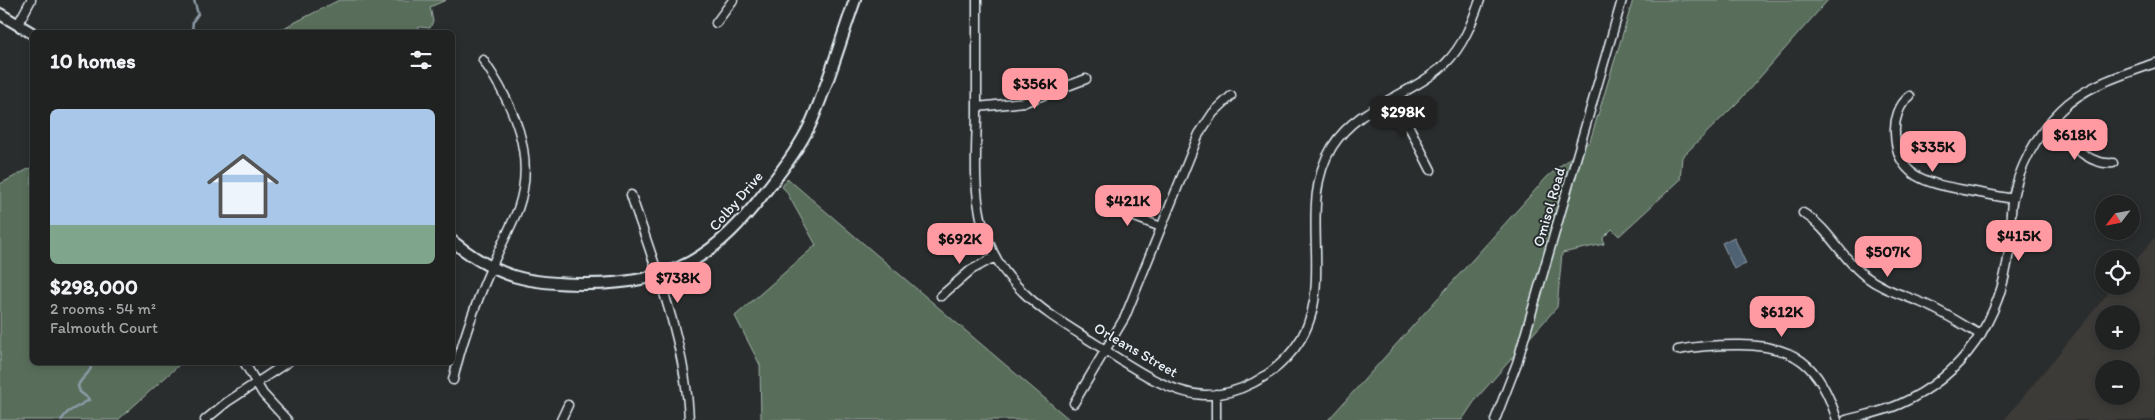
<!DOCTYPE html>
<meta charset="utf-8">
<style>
:root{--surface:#202222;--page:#2d2f2f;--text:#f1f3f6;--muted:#a2a4a5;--line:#3d3f40;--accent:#ff9aa2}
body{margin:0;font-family:Itim,sans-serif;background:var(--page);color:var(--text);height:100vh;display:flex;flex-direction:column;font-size:19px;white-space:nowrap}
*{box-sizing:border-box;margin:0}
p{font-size:16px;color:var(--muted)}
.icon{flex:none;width:28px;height:28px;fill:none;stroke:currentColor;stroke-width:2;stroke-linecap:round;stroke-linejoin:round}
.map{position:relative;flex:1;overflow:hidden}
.sheet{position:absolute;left:30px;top:30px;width:425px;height:335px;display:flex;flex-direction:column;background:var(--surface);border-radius:8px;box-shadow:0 2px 8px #0003,0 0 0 1px var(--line)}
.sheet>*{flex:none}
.needle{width:32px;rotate:238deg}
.fabs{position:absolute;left:2095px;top:195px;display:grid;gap:10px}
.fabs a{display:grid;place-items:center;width:45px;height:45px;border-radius:50%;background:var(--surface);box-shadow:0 2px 8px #0003,0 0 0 1px var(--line);font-size:25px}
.price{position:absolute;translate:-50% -42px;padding:0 11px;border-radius:10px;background:var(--accent);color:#111;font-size:16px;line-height:32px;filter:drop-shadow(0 1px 2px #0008)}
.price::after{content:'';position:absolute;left:50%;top:30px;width:15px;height:11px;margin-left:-8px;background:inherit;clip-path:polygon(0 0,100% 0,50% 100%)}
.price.on{background:#222;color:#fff}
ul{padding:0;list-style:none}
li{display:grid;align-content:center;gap:10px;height:265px;padding:0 20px}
li span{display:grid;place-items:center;height:155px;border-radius:8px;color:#555}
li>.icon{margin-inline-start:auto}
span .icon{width:90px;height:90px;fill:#fffc;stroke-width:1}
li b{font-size:21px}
h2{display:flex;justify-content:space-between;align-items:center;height:60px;padding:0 20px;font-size:21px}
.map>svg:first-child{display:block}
.built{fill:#3d3a39;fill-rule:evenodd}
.green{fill:#596e5a;stroke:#a0b0a9}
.water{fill:#506273;stroke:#8d9ba8}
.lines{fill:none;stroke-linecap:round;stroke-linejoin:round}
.stream{stroke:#8d9ba8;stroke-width:2.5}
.minor-casing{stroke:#e8f1f8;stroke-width:11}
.tertiary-casing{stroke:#e8f1f8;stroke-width:14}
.minor{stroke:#2a2d2e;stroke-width:8}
.tertiary{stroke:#2a2d2e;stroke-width:10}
.labels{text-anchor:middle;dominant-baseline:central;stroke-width:4;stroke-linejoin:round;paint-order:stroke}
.street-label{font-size:15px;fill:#e8f1f8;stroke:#2a2d2e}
</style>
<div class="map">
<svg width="2155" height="420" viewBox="0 0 2155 420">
<rect width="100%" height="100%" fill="#2a2d2e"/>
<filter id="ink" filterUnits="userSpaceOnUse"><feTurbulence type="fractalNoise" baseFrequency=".02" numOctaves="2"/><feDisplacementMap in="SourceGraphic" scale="10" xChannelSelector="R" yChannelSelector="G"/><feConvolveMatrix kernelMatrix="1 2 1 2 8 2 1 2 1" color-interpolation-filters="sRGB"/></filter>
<g filter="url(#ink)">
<path class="built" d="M2155,237v183h-151l110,-134h17v-20zM2104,314h27v27h-27zM2104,369h27v27h-27z"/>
<path class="green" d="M339,0h107l-16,7 3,14 -3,7 -11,-1 -3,5h-140z
M1633,0h195l-89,101 -57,56 -2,23 -61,56 -7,-7 -9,9 1,6 -42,9 -5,54 -81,92 -14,21h-134l219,-243 43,-36z
M32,167v195l145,1 1,3 -60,54h-118v-236z
M788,178v1l282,241h-309l-1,-55 -25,-49 81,-71 -30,-54 -4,-4z"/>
<path class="water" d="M1734,237l12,27 -12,5 -12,-26z"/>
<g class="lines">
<path class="stream" d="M192,32l1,-11 5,-7 -4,-14
M61,420l7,-8 21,-12 -1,-2 -8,-6 -2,-6c3,-8 10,-11 13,-18l-3,-6"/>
<defs>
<path id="minor" d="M977,0c0,39 0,77 0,116 -1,40 -5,86 11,124 7,20 20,38 35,52 20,20 44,34 68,49 32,20 74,52 113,54 34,1 69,-19 90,-46 46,-58 0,-140 38,-202 26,-42 79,-51 113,-83 18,-18 27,-41 35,-64
M716,23l17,-23
M18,24l13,-24
M1910,96c-11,8 -16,24 -15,37 1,45 33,50 69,57 16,3 32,6 49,9
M1394,97l37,73
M977,107l48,-5 61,-23
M2049,123c18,16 38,43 64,40
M631,195c24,72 55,148 58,225
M1104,205l57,22
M1803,213c26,15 38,45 62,63 17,13 36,18 55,26 22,9 41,22 61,33
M941,296l30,-26 24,-13
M1678,350c19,-4 38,-5 58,-5 58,-1 84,19 101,75
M244,362l19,32 24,26
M453,380c9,-39 22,-75 38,-112 8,-19 19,-39 27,-59 19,-54 -5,-105 -35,-149
M1216,394v26
M1074,403l51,-86 74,-183 14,-21 18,-17
M205,420l22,-18 61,-40
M561,420l7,-15
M1495,420l22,-57 105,-363
M1846,420c18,-5 37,-8 54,-16 63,-28 101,-85 109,-153 1,-16 1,-32 3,-49 6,-33 25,-69 49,-92 25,-25 61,-35 94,-47"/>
<path id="tertiary" d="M0,14l32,19
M452,241c46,37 76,43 134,43 88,0 130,-27 182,-96 16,-20 31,-40 42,-63 18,-40 30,-83 45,-125"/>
</defs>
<use href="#minor" class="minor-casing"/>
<use href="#tertiary" class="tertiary-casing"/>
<use href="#minor" class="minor"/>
<use href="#tertiary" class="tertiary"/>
</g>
</g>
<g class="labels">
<g class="street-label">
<text transform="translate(736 201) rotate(-49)">Colby Drive</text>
<text transform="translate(1549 207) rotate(-74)">Omisol Road</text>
<text transform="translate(1136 350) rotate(30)">Orleans Street</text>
</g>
</g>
</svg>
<div class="fabs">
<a><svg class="needle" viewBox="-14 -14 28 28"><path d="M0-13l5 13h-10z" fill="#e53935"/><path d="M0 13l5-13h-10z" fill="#a2a4a5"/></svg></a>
<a><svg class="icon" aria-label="locate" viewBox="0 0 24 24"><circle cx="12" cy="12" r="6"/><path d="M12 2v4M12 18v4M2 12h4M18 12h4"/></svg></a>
<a>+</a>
<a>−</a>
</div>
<b class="price" style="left:1035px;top:110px">$356K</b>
<b class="price on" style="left:1403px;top:138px">$298K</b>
<b class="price" style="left:2075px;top:161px">$618K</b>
<b class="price" style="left:1933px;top:173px">$335K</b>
<b class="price" style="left:1128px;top:227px">$421K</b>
<b class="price" style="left:2019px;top:262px">$415K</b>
<b class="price" style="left:960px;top:265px">$692K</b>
<b class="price" style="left:1888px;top:278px">$507K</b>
<b class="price" style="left:678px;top:304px">$738K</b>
<b class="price" style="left:1782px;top:338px">$612K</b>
<section class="sheet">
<h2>10 homes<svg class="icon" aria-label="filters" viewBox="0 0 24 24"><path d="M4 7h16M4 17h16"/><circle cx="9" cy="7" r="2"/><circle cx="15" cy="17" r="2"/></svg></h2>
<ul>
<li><span style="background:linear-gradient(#a9c7e8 75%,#7fa58c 0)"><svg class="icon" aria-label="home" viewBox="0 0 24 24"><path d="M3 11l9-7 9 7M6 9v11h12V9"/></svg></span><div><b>$298,000</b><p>2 rooms · 54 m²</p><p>Falmouth Court</p></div></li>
</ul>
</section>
</div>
